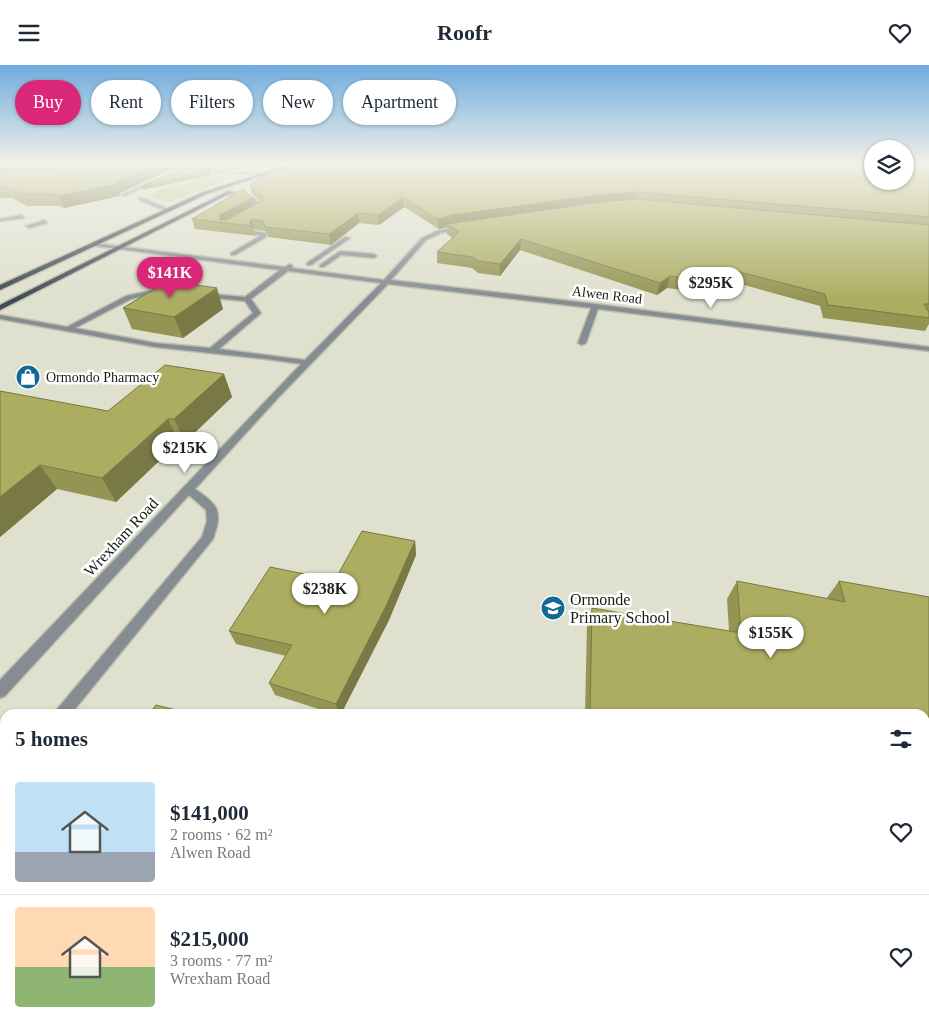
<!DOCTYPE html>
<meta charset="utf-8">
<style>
:root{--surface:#fff;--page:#f2f2f3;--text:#1f2937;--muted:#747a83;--line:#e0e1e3;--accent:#db2777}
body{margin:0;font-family:"Times New Roman",serif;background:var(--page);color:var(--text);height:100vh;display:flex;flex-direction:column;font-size:19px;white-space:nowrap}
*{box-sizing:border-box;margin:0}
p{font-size:16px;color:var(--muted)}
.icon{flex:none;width:28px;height:28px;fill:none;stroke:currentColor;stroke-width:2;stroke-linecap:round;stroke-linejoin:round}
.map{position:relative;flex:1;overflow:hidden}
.side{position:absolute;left:0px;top:644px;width:930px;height:321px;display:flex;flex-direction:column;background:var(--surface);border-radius:15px 15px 0 0;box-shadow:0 1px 4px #0004}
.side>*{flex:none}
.top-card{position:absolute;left:15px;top:15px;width:500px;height:45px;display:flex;gap:10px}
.tools{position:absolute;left:864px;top:75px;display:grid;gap:10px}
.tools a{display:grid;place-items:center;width:50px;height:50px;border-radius:50%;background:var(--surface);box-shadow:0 1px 4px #0004;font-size:25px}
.price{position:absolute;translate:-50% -42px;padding:0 11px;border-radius:18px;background:#fff;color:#222;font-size:16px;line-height:32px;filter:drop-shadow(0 1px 2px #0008)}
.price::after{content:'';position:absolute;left:50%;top:30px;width:15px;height:11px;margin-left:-8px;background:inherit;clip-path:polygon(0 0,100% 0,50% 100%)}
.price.current{background:var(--accent);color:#fff}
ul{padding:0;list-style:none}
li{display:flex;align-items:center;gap:15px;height:125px;padding:0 15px}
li+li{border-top:1px solid var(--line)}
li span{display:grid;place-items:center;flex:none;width:140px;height:100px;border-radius:5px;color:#555}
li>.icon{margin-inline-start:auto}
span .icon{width:60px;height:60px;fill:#fffc;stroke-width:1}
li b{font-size:21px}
h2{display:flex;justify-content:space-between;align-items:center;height:60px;padding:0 15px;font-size:21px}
.tag{padding:0 18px;border-radius:22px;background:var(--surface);box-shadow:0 1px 4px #0004;font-size:18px;line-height:45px}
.tag.current{background:var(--accent);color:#fff}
header{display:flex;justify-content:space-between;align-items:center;height:65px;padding:0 15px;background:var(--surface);font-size:22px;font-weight:800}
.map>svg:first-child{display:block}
.green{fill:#c6c791}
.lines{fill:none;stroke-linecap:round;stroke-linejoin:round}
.minor-casing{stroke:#bcbdad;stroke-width:3}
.major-casing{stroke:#bcbdad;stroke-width:3}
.minor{fill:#868d92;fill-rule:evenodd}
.major{fill:#3f4b53;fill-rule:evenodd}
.wall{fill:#949553}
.shaded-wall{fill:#787944}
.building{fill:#acad61;stroke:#787944}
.labels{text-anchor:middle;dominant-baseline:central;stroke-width:5;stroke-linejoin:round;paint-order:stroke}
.far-street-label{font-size:14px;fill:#1b1b15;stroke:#fff}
.far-poi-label{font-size:14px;fill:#1b1b15;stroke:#fff;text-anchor:start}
.street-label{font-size:16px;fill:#1b1b15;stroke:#fff}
.poi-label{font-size:16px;fill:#1b1b15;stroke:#fff;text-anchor:start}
</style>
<header><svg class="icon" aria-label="menu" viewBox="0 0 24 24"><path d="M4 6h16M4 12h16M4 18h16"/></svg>Roofr<svg class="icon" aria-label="heart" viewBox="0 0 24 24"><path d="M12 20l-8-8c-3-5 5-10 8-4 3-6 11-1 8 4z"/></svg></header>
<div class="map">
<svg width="929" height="964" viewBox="0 0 929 964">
<rect width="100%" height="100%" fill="#dfe0ce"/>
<path class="green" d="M208,110l17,1 -2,2 3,2 -56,22 -22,-6 15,-8 15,-1z"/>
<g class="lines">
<defs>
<path id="minor" d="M193,104l90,6 2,1 -94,-5z
M156,114l4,1 -34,16 -5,-1z
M229,126l24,6 11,11 -10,7h-4v-2l8,-5c-8,-11 -19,-11 -31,-14z
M139,133h4l28,12 -5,1 -27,-11z
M22,150l2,3 -24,3v-2z
M45,155l2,3 -18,5 -3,-2z
M462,160l2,3 -23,5 -15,7 -35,40 204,24 334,43v4l-331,-42 -12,34 -4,2 -4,-2 13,-35 -203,-24 -111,115 -82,90c24,16 28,23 18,50l-142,175h-18l149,-177 5,-16 -1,-11 -17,-15 -184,201 -5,2v-18l301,-316 -35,-5 -111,-12 -155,-28v-4l67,12 59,-31 28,-6h16v4h-16l-23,5 -56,29 80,15 55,5 43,-35 -8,-12 -41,-4h-3v-4l44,4 35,-27 -185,-24 -2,-3 192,24 5,-3 3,2 -1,2 92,12 38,-42 15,-7zM288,206l93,12 -76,77 -86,-11 42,-36 -10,-14z
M254,166l11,2 1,4 -31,18h-4v-2l29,-17 -6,-3z
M345,172l5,1 -39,27h-4v-2z
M340,186l34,3 3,2 -3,2 -33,-3 -17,12h-4v-2z
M5,707v22l-5,2v-22z"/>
<path id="major" d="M291,99h7l-91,30 -207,96v-5l203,-93z
M228,126l5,1 -233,118v-5z"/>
</defs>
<use href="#minor" class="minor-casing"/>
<use href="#major" class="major-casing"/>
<use href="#minor" class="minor"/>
<use href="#major" class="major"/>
</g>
<path class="wall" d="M0,99h255l-25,6 -44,-3 -19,4 -47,22 -1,3 -55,12 -5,-2h-32l-15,-8h-12z
M353,101l576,3v155l-4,7 -102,-13 -3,-12 -83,-23 -4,13 -66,-8 -10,7 -137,-45 -20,26 -22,-3 -6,-5 -35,-5v-11l15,-14 -5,-4v-7l-8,2 -35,-22 -25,18 -20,-2 -28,22 -63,-8 -3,-6 -11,-2 2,7 -61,-7 -3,-10 62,-14 6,-4 -8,-7 -2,-9z
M123,243l100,1 -40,29 -51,-9z
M224,309l8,23 -47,45h-6l-63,60 -59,-13 -57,48v-146l108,20z
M415,476l1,14 -27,65 -48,94h-7l-59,-19 -6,-12 17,-27 -50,-12 -7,-13z
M737,516l89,18 13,-18 90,16v235l-4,-1v-117h-340l2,-88 5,-18 137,23 -2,-32z
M606,960h319l4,4h-303z"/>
<path class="shaded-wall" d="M46,99h19l4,9 -69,8v-12z
M155,99h30l1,3 -19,4 -47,22 -1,3 -55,12 -5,-12 57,-14z
M228,99h27l-25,6z
M209,105l2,5 -68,15 -2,-4z
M636,127l-2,9 -187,23v3l-8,2 -1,-10 14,-4 147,-20z
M403,132l1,10 -25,18 -1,-10z
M252,133l3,10 -27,15 -8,-3v-5z
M358,148l1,10 -28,22 -2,-11z
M252,154l2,10 -1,-3 -4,-3z
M521,174l-1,11 -20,26v-12z
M670,211l-3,12 -10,7 3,-12z
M217,223l6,21 -40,29 -9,-21z
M224,309l8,23 -47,45 -11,-23z
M168,354l11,23 -63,60 -14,-24z
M40,400l17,24 -57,48v-40z
M415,476l1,14 -27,65 -48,94h-2l-3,-10z"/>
<path class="building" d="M0,99h46l-46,5z
M66,99h89l-39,18 -1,2 -56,12 -6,-2h-32l-15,-7h-6v-13l62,-6z
M340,99h7l6,2 18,-2h501v17h33v-15l24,3v48l-293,-25 -37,3 -147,20 -14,4 -35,-22 -25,18 -20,-2 -29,21 -64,-7 -2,-6 -11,-2 -3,4 4,3 -61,-7 51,-30 9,9 -32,17v5h6l37,-20v-3l-13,-12 25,-15z
M185,103l24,2 -68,16z
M636,134l293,26v79h-5l5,8v6l-101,-13 -3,-11 -89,-23 1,13 -67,-8 -10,7 -139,-44 -21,25 -22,-3 -6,-4 -35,-5 22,-20 -12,-8 153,-22z
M168,216l49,7 -43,29 -51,-9z
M165,300l59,9 -50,45h-6l-66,59 -62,-13 -40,32v-106l108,20z
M362,466l53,10 -29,65 -50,98 -67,-21 23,-38 -63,-14 41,-64 65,13z
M737,516l108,21 -6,-21 90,16v219h-4v-102h-335l2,-106 149,25z
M156,640l36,9h-43z
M533,645l14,4h-15z
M925,894h4v70h-281l-21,-4h298z"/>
<linearGradient id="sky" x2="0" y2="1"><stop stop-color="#6facde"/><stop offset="0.42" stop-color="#f1f1e9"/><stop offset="1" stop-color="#f1f1e9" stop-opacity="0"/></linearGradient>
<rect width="929" height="234" fill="url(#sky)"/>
<defs>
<symbol id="shop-disc" viewBox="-11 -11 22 22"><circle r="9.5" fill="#116899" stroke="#fff"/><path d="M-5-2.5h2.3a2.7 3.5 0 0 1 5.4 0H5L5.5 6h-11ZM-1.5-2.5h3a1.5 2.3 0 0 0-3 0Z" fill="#fff"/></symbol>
<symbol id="school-disc" viewBox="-11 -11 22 22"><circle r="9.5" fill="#116899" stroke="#fff"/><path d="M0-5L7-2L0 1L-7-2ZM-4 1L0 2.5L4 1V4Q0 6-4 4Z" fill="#fff"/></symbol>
</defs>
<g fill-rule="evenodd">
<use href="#shop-disc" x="14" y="298" width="28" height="28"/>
<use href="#school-disc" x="539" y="529" width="28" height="28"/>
</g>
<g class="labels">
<g class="far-street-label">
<text transform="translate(607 230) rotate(7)">Alwen Road</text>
</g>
<g class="far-poi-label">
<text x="46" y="312">Ormondo Pharmacy</text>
</g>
<g class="street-label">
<text transform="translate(121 472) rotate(-47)">Wrexham Road</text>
</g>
<g class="poi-label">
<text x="570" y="534">Ormonde<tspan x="570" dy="18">Primary School</tspan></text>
</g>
</g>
</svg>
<div class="tools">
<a><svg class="icon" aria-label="layers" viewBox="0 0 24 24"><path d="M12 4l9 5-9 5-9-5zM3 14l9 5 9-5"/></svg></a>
</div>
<b class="price current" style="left:170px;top:234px">$141K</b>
<b class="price" style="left:711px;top:244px">$295K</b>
<b class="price" style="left:185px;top:409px">$215K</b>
<b class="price" style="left:325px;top:550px">$238K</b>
<b class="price" style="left:771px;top:594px">$155K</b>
<div class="top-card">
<a class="tag current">Buy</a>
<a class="tag">Rent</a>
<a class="tag">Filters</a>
<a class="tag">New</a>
<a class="tag">Apartment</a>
</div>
<section class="side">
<h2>5 homes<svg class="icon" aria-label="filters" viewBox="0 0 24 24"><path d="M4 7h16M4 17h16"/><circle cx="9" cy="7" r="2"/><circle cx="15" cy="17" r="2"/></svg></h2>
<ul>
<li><span style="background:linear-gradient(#bfe0f5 70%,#9aa5b1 0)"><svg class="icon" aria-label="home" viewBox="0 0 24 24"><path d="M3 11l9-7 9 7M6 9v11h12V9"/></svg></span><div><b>$141,000</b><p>2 rooms · 62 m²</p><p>Alwen Road</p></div><svg class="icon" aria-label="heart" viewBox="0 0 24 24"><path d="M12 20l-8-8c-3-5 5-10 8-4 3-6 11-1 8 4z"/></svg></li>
<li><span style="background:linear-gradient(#ffd9b3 60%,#8fb573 0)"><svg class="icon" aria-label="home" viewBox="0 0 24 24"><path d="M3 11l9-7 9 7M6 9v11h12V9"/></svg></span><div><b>$215,000</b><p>3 rooms · 77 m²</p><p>Wrexham Road</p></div><svg class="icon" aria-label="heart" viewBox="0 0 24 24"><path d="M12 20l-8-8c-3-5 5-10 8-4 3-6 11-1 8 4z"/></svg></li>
</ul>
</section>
</div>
